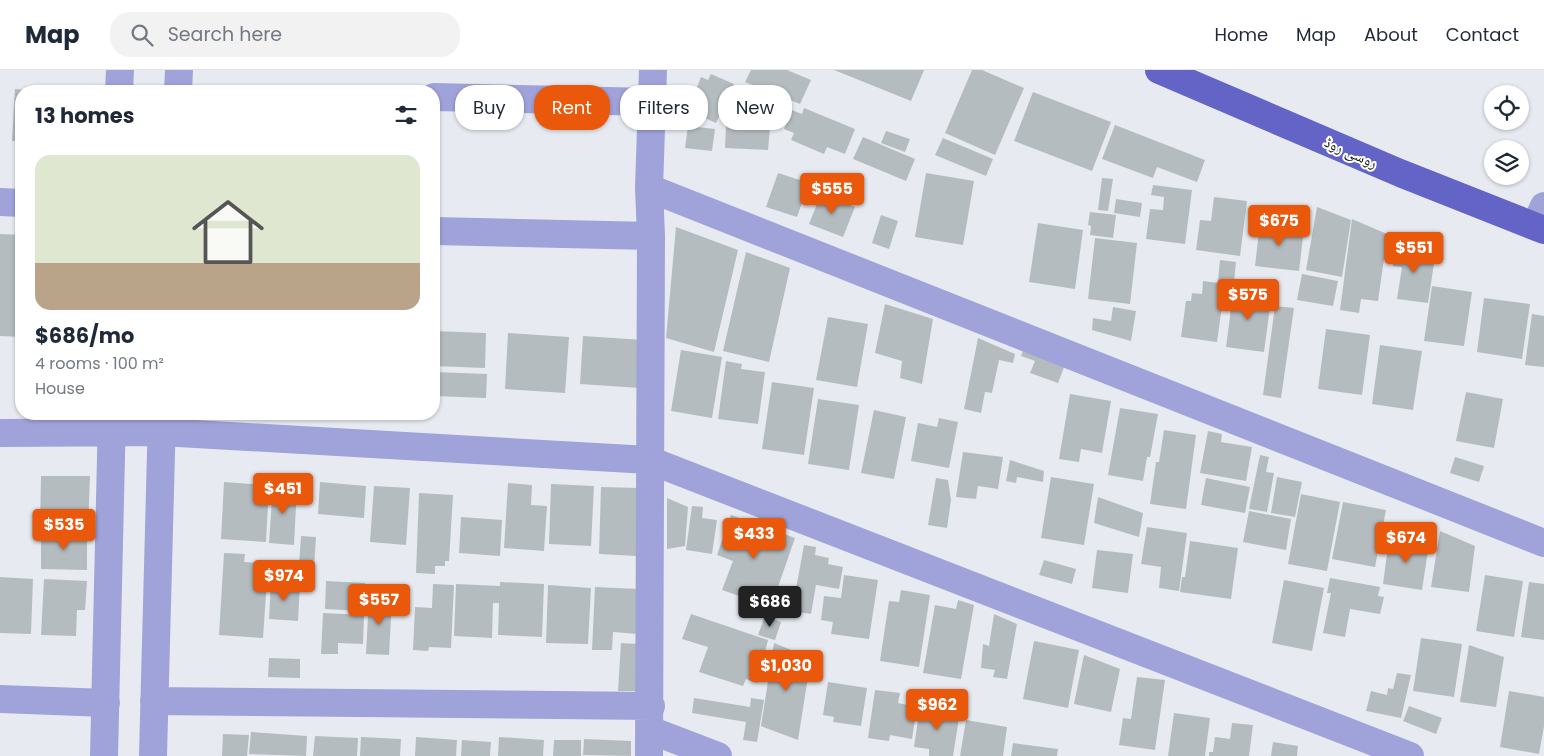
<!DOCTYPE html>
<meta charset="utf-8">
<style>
:root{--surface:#fff;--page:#f2f2f3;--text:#1f2937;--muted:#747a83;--line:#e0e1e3;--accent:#ea580c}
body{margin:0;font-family:Poppins,"Noto Naskh Arabic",sans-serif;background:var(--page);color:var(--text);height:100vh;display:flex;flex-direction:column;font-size:19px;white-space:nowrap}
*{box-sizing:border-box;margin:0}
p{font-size:16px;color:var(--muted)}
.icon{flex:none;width:28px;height:28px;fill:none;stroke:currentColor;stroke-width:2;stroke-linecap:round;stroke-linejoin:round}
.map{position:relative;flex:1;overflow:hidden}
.details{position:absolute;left:15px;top:15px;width:425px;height:335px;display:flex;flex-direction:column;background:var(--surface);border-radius:20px;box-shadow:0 1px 4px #0004}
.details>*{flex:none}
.hud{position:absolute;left:455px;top:15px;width:475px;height:45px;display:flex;gap:10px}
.tools{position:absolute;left:1484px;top:15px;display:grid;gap:10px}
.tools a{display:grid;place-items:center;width:45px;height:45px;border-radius:50%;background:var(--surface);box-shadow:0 1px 4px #0004;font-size:25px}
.price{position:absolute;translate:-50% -42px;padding:0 11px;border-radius:5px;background:var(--accent);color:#fff;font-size:16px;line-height:32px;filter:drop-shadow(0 1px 2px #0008)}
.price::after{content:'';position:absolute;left:50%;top:30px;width:15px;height:11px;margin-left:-8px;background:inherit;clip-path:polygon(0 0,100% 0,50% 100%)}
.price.active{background:#222;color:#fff}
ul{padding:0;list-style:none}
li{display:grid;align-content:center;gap:10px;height:265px;padding:0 20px}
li+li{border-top:1px solid var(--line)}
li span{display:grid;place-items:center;height:155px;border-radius:15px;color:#555}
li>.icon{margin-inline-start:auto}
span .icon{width:90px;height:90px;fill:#fffc;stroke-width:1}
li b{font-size:21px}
h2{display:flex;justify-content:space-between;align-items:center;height:60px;padding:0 20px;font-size:21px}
.chip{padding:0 18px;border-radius:20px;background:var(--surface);box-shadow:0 1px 4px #0004;font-size:18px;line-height:45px}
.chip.active{background:var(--accent);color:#fff}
header{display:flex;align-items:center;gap:30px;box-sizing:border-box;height:70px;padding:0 25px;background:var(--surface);border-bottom:1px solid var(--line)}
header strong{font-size:24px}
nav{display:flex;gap:28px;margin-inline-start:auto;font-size:18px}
.search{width:350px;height:45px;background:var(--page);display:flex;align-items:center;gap:12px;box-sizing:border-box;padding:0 18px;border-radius:20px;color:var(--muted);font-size:19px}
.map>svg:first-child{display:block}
.building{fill:#b5bcbf}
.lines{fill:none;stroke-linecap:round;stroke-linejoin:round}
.minor{stroke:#9fa3da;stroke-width:28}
.major{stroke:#6463c6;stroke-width:28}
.labels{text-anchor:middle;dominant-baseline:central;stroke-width:4;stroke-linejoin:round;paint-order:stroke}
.street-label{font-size:15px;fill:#17191b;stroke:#fff}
</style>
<header>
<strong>Map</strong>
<div class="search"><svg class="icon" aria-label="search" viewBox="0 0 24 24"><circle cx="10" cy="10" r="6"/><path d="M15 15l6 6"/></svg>Search here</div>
<nav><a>Home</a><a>Map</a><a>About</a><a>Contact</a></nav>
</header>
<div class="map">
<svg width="1544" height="686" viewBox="0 0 1544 686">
<rect width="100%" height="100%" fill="#e7ebf1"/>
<path class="building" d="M751,0h36l24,10 -11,24 -55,-22z
M834,0h90l-13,31z
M972,0h10l42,18 -29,67 -50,-22z
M711,4l23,10 -18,39 -20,-9 5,-10 -9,-4 9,-23 7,3z
M15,19l12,1 -6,1v50h-9z
M1033,22l78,30 -19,49 -78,-30z
M804,38l51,21 -10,25 -18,-7 -3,7 -33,-14 3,-7 -10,-4 8,-19 10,4z
M1115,55l90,35 -8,22 -40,-15 -4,11 -51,-19z
M688,56l27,3 -3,22 -27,-3z
M726,56l44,2 -2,22 -43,-2z
M886,61l24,8 -5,13 -24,-9z
M863,67l52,22 -9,22 -53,-22z
M943,68l50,21 -7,17 -51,-21z
M778,103l31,10 -12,34 -31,-10z
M926,103l48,8 -11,64 -48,-8z
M1102,108l11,1 -5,32 -10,-1z
M1153,115l39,5 -7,54 -39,-5 4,-30 13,1 1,-13 -13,-2z
M821,124l34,13 -12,30 -34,-13z
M1214,127l33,4 -7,55 -44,-6 4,-30 11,1z
M1116,129l26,4 -2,14 -26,-4z
M1317,137l34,13 -9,57 -36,-7z
M1090,142l26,3 -3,23 -23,-3 1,-9 -3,-1z
M881,145l17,6 -9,28 -17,-6z
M1352,149l42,18 -3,23 -7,-1 -6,42 -17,-2 -2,14 -19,-3z
M1038,153l45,7 -8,59 -46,-7z
M1260,153l44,6 -5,42 -44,-5z
M676,157l62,23 -24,102 -48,-14z
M0,164l21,1v102l-21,-1z
M1095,168l42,5 -7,61 -42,-5z
M1396,172l39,15 -7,46 -31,-4 5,-32 -9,-1z
M746,182l44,16 -21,94 -46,-11z
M1220,190l16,2 -2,20 -16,-1z
M1302,204l36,7 -5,25 -36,-6z
M1203,211l22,3 -8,58 -36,-5 5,-36h5l1,-8 10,1z
M1234,216l16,2 -2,9 23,3 -7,52 -38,-5z
M1432,216l40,6 -8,54 -40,-5z
M1484,228l46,6 -8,55 -45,-7z
M885,234l48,15 -11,65 -22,-6 2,-17 -27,-8z
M1275,236l19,2 -13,90 -18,-3z
M1113,237l23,4 -5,30 -39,-11 1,-12 18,3z
M1532,244l12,2v51l-19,-2z
M828,247l40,7 -11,63 -41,-7z
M1326,259l44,6 -8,60 -44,-6z
M434,261l52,2 -1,35 -51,-2z
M508,263l61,4 -4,56 -60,-4z
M583,266l61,4 -4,48 -60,-4z
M978,268l37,16 -2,9 -14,-3 -7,33 -7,-1 -4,21 -17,-4z
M1380,275l42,6 -9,59 -41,-6z
M1024,278l42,14 -8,21 -28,-10 5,-12 -14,-5z
M681,280l41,7 -10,61 -41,-7z
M726,291l16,3 -1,5 24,3 -7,52 -40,-5z
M434,302l53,2 -1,24 -52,-2z
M772,312l42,6 -10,67 -42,-6z
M1466,322l37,7 -9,49 -38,-7z
M1070,324l41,7 -9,52 -21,-4 -2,13 -20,-3z
M818,329l41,6 -10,65 -41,-6z
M1120,338l38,6 -8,43h-3l-4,24 -35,-6z
M874,340l32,7 -12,62 -33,-6z
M939,348l19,4 -9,46 -38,-7 7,-38 19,4z
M1164,360l32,5 -10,74 -36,-5 6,-42h3z
M1208,361l14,3 -1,8 31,5 -6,34 -46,-8z
M963,382l40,5 -5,32 -20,-3 -2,13 -20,-2z
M1260,385l9,2 -3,15 8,1 -7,39 -18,-3z
M1455,387l29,9 -5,16 -29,-9z
M1010,390l34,11 -1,11 -26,-5 -1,6 -10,-2z
M41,406h49l-2,53 -48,-1z
M1051,407l43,7 -10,61 -43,-7z
M1277,407l25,5 -7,35 -24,-4z
M936,408l12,2 3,20 -4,28 -19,-3z
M1206,408l44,9 -5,26 -44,-8z
M224,412l45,3 -3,57 -45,-3z
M320,412l46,4 -2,32 -46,-4z
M508,413l24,2 -1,20 16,1 -3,45 -40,-3z
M273,414l24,2 -3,59 -25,-2z
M551,414l43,2 -3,60 -42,-2z
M374,416l36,2 -4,57 -36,-3z
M601,417l38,1 -3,68 -37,-2z
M419,423l34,2 -4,66h-4v5h-10v8l-19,-1z
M1301,424l39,8 -13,69 -39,-7z
M1098,427l45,16 -4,24 -45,-14z
M667,428l21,9 -3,39 -18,3z
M1343,432l43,8 -11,57 -43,-8z
M692,436l11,1 -1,11 15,2 -5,34 -26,-4z
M1249,441l42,8 -5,31 -43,-8z
M731,445l64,23 -24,69 -49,-17 11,-29 -16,-6z
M461,447l41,3 -2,36 -41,-3z
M1147,457l40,6 -8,58 -20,-3 2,-21 -20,-3z
M41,461l46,1v38l-46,-1z
M1440,461l35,15 -6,46 -38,-5z
M301,466l15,1 -3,46 -46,-3 -4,58 -44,-3 5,-82 21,1 -1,8 55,4z
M1389,469l40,5 -7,46 -39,-6z
M1190,471l48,7 -7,51 -51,-7 2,-15h3z
M804,475l12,2 -1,8 14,3 -1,6 15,3 -4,22 -23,-4 -5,29 -19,-3z
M1097,480l36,4 -5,39 -36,-5z
M1044,490l32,9 -4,15 -33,-9z
M844,505l34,5 -9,59 -38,-5 2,-12 -12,-2 3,-24 17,2z
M1485,505l38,6 -9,56 -38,-6z
M0,507l33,2 -2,55 -31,-1z
M1330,508l50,9 -2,9 6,1 -4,17 -30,-5 -5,28 -22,-4 8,-40h-4z
M44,509l43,2 -2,29h-8l-1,26 -35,-1z
M1284,510l40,8 -12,63 -40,-8z
M326,511l39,2 -2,28 -38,-2z
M271,512l29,2 -2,37 -29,-2z
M500,512l44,2 -2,53 -44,-2 1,-32h-6l-1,35 -38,-2 2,-52 44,2z
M1529,512l15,2v56l-23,-3z
M433,514l21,1 -3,63 -22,-1 -1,4 -15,-1 2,-43 17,1z
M548,515l43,3 -3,56 -42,-1z
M595,517l44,2 -2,45 -24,-2 -1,18h-20z
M901,520l29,5 -11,72 -39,-6 9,-60 10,1z
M369,527l23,1 -3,57 -23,-1z
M958,530l16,5 -13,74 -38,-6 12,-68 21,4z
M323,543l41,2 -1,29 -25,-1v11h-17z
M691,544l77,26 -11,43 -11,-4 -3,7 -44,-14 9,-25 -26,-8z
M994,544l23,10 -10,55 -14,-2 2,-7 -14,-2 2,-24 6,2z
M765,546l16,6 -6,18 -17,-5z
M1421,568l41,6 -8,53 -41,-6z
M1034,571l45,9 -11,58 -45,-9z
M621,573l17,1 -2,47h-18z
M774,573l37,15 -13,82 -37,-14z
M1469,575l35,12 -8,50 -36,-5z
M1084,585l36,14 -9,43 -37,-8z
M269,588l31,1v19l-32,-1z
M1397,603l14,2 -10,43 -35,-7 5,-20 16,4 1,-7 5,1z
M1137,607l28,3 -10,70 -36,-5 4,-27 8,1z
M828,612l39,6 -6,38 -28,-4 1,-5 -11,-2z
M875,620l25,3 -2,10 19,4 -5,32 -22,-4 -1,6 -21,-3z
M1509,621l35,6v29l-5,28 -39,-7z
M694,628l56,9 1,-9 13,2 -7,42 -14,-2 3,-18 -54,-9z
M920,636l40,6 -7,44h-24v-7l-15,-2z
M1409,636l33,12 -6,16 -33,-13z
M1174,643l36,5 -5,38h-37z
M966,650l41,7 -4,29h-43z
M1232,653l21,2 -4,31h-40v-4h4l2,-15 15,2z
M251,662l56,4 -1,20 -57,-2z
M223,664l26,1 -2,21h-25z
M315,666l43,2 -1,18h-44z
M361,667l40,2 -1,17h-40z
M416,667l41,3 -1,16h-41z
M499,667l45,3 -1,16h-45z
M584,669l47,2v15l-48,-1z
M462,670l29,2 -1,14h-29z
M554,670h27v16h-28z
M1273,672l25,4 -1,10h-26z
M1013,673l45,6 -1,7h-46z"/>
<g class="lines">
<path class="minor" d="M119,21l1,-21
M178,21l1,-21
M434,27l217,5
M649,118l895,355
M0,132l21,1
M1535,156l9,-20
M434,161l217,5
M0,363l161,-1 488,28 761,296
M0,629l106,4
M154,631l497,5
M650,660l68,26
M104,686l8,-342
M153,686l9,-341
M649,686l2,-520 -2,-48 4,-118"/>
<path class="major" d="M1159,0l241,103 144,57"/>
</g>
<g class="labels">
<g class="street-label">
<text transform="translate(1351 82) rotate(24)">روسی روڈ</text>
</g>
</g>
</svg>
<div class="tools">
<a><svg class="icon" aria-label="locate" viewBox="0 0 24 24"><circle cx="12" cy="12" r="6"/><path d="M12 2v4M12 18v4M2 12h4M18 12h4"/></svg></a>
<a><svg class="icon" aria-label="layers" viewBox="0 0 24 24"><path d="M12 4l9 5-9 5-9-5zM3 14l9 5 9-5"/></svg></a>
</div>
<b class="price" style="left:832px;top:145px">$555</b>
<b class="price" style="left:1279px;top:177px">$675</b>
<b class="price" style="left:1414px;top:204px">$551</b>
<b class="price" style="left:1248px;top:251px">$575</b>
<b class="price" style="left:283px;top:445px">$451</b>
<b class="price" style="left:64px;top:481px">$535</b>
<b class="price" style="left:754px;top:490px">$433</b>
<b class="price" style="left:1406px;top:494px">$674</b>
<b class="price" style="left:284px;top:532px">$974</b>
<b class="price" style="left:379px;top:556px">$557</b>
<b class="price active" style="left:770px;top:558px">$686</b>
<b class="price" style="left:786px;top:622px">$1,030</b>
<b class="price" style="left:937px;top:661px">$962</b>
<div class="hud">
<a class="chip">Buy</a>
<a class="chip active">Rent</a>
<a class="chip">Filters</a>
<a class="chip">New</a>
</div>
<section class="details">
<h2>13 homes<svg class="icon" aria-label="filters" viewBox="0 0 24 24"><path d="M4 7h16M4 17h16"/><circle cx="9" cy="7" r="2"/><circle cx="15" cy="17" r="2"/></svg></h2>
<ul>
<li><span style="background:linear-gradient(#dfe7d0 70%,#b9a48a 0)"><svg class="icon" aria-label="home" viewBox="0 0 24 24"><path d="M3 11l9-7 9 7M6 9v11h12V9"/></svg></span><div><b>$686/mo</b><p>4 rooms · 100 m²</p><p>House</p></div></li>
</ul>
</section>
</div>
